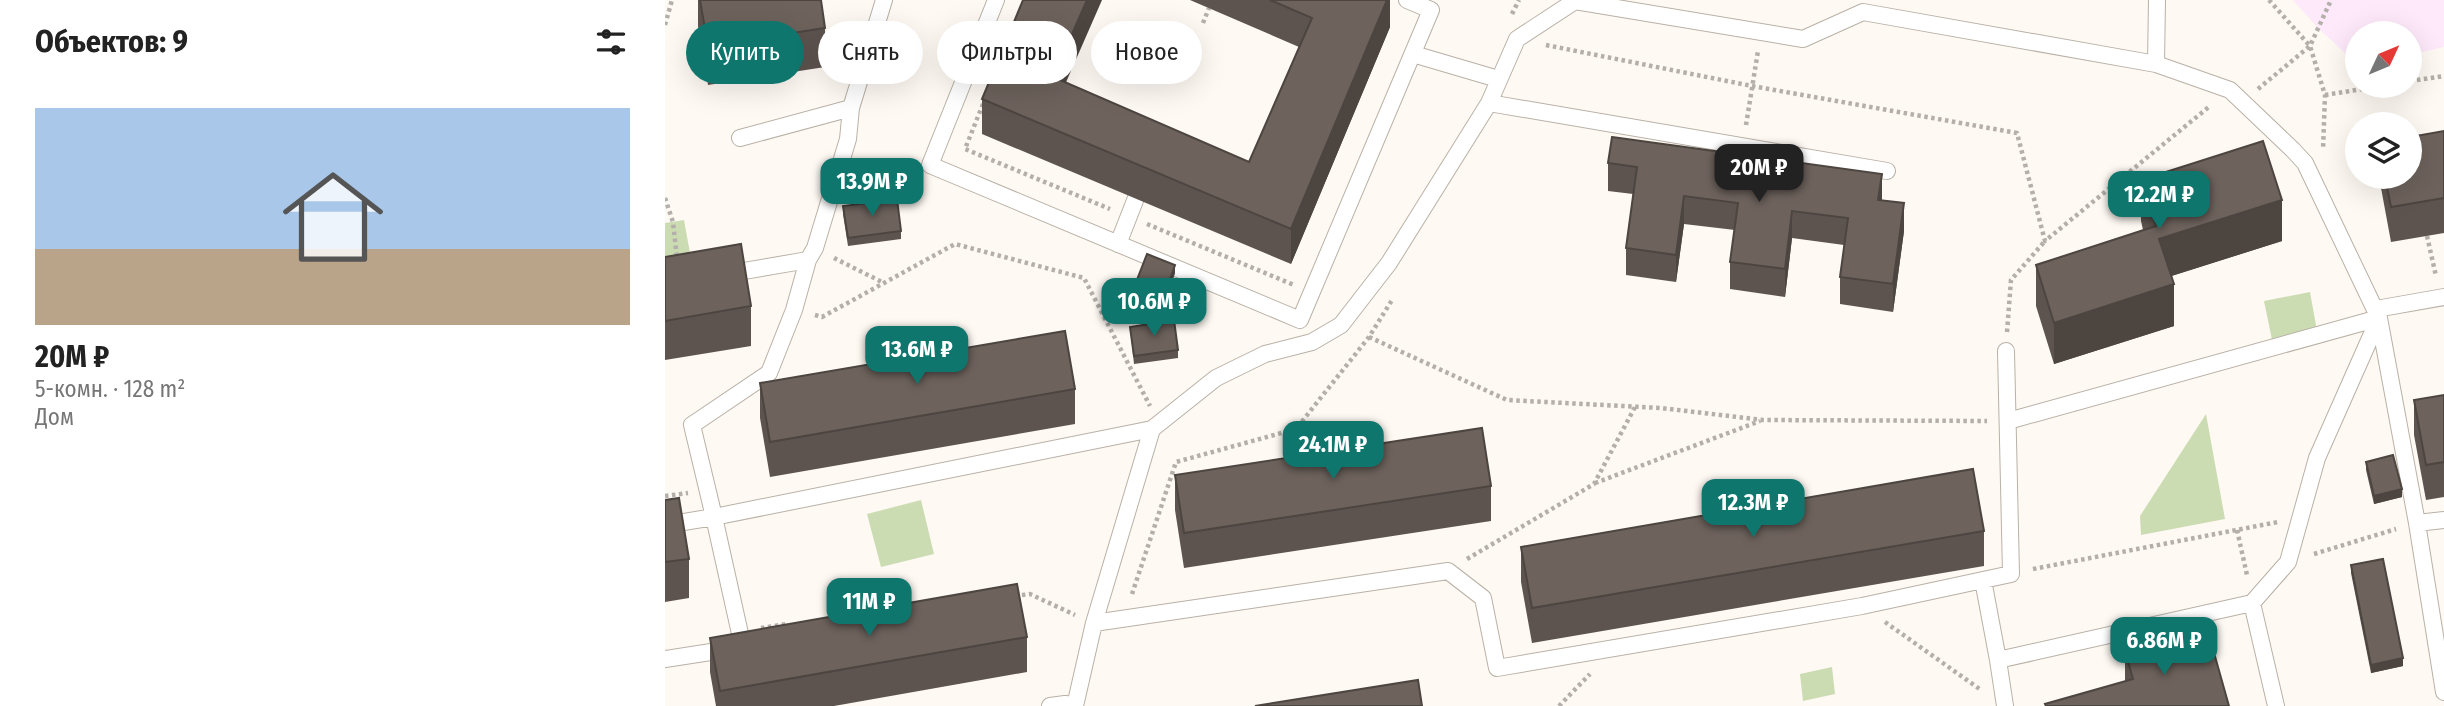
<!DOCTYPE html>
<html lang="ru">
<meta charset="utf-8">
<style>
:root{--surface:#fff;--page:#f6f6f6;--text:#222;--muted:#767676;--accent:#0f766e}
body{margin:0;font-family:"Fira Sans Condensed",sans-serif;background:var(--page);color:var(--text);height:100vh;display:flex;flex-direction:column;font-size:26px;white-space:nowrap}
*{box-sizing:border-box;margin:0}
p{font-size:23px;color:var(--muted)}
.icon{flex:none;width:38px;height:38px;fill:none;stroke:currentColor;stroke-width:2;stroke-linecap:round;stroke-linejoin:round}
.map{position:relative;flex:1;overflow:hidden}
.panel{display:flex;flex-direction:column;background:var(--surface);width:665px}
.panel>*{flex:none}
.banner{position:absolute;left:21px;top:21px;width:665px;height:63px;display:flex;gap:14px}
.needle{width:46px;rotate:46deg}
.tools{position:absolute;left:1680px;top:21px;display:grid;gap:14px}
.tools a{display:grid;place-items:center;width:77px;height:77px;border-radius:50%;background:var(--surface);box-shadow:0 7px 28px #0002;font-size:35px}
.price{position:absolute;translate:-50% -60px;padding:0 16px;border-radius:14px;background:var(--accent);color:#fff;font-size:23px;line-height:46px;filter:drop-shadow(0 2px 4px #0008)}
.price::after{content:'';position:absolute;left:50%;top:42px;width:21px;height:16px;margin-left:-10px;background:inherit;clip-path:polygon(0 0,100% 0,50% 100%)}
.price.active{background:#222;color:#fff}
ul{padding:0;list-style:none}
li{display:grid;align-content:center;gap:14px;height:371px;padding:0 35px}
li span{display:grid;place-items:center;height:217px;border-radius:0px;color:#555}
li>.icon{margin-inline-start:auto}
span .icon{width:126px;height:126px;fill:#fffc;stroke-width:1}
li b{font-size:30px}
h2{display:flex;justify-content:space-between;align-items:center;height:84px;padding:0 35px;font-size:30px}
.chip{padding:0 24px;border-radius:32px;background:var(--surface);box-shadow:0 7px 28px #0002;font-size:24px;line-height:63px}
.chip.active{background:var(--accent);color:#fff}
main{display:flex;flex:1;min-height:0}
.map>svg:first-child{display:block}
.education{fill:#fde9f9}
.green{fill:#ccdcb2}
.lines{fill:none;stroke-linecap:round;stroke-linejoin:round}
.service-casing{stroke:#b9b1a6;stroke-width:18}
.path{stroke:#b4afaa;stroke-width:4.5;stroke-dasharray:3.5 3.5;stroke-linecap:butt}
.service{stroke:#fff;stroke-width:16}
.wall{fill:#5e544f}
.shaded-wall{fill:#4c4540}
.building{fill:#6d625c;stroke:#4c4540;stroke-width:2}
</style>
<main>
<section class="panel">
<h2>Объектов: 9<svg class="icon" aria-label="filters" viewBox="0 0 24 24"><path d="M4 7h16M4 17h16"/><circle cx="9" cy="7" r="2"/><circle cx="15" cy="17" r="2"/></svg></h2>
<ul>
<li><span style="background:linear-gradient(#a9c7e8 65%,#b9a48a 0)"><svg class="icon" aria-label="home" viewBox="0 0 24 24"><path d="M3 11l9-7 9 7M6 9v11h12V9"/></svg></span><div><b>20M ₽</b><p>5-комн. · 128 m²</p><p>Дом</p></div></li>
</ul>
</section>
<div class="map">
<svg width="1779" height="706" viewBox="0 0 1779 706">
<rect width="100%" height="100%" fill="#fef9f3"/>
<path class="education" d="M1628,0h151v47l-34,8v-22h-53v31l-39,-36z"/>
<path class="green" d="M19,220l8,44 -27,5v-46z
M1645,292l7,39 -45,9 -8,-39z
M1541,414l19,105 -84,16 -1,-19z
M256,500l13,54 -53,13 -14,-53z
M1167,667l3,27 -32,7 -3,-27z"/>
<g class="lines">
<defs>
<path id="service" d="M219,0l-33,108 -3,31 -33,109 -7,12 -14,50 -25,63 -77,52 22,92 438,-88
M331,0l-66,165 370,155 131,-310 -24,-10
M1492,0l-1,64 74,26 63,60 12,13 74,155 38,205 27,169
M748,54l85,25
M824,103l398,68
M75,138l111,-30
M453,244l18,-46
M61,274l82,-14
M1711,309l68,-12
M1343,421l371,-103
M1752,523l27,-3
M0,525l49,-8 29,130 -78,12
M1318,580l15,80 7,46
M1587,603l36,-41 29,-104 62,-140
M429,623l354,-52 35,27 14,70 365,-62 149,-32 -5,-223
M1333,660l254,-57 24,103
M385,706l15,-2 10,1
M410,706l19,-83 58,-194 64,-51 49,-24 47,-12 29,-17 48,-62 100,-160 28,-64 58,-38 228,38 60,-27 293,52"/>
</defs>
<use href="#service" class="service-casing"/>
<path class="path" d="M1604,0l41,46 15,49 -2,55
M847,14l7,-14
M538,23l6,-15
M0,25l7,-25
M881,45l206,41 265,47 28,108 165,-135
M1745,81l34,-5
M1593,89l52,-43 21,-46
M1660,95l56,-9
M318,104l-18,45 145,60
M1081,125l12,-74
M0,198l8,24 4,36
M482,224l147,61
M1762,236l9,40
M169,258l50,25
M150,315l7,2 133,-73 129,34 66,128
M1342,332l4,-52 34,-39
M704,337l138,63 154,8 102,12 224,1
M930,483l165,-62
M0,496l23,-3
M1572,530l10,45
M1649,554l82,-25
M802,559l127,-75 41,-77
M1368,569l245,-47
M467,594l44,-132 120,-33 73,-92 23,-37
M350,596l15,-2 45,21
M1220,622l96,68
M96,628l26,-4
M894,706l31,-32"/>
<use href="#service" class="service"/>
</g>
<path class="wall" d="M33,0h123l4,28v39l-117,18 -10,-59z
M525,0h200v27l-99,237 -309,-130v-35l84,-16 183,79 50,-115z
M1779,131v102l-53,9 -12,-65h31z
M943,163l274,37 22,31 -11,81 -53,-8v-27l4,-32 -52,-7 -7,59 -55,-8v-27l5,-32 -51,-6 -8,58 -50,-7v-27l7,-54 -25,-3z
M1476,180l141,61 -111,35 3,50 -120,38 -18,-58v-41l107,-35 -2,-9z
M178,206l58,25v8l-53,7 -5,-32z
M0,257l86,49v40l-86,14z
M510,273l-11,31 -29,-11v-8z
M465,327l48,23v8l-44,6z
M95,383l315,6v35l-305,53 -10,-59z
M1779,395v102l-18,3 -12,-65v-35z
M1701,462l36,35 -28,7 -8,-34z
M510,475l316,11v35l-307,47 -9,-58z
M0,500l24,59v39l-24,4z
M1319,531v35l-452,77 -11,-61v-35z
M1686,565l52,101 -32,7 -20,-100z
M362,637v35l-193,34h-118l-6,-34v-34z
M1460,651l104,55h-184v-2l80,-23z"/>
<path class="shaded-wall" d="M422,0h15l-49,112v-35z
M722,0h3v27l-99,237v-35z
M1217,174v28l-4,-2z
M1019,196v28l-8,58v-27z
M1617,200v41l-123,39v-41z
M1239,203v28l-11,81v-28z
M1127,211v27l-7,59v-28z
M510,265v8l-11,31v-8z
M1509,284v42l-120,38v-41z
M1737,489v8l-28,7v-8z
M1738,658v8l-32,7v-8z"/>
<path class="building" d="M35,0h121l4,28 -117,18z
M358,0h64l-34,77 196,85 63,-144 -42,-18h117l-96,229 -309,-130z
M1779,131v67l-53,9 -6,-30h25v-40z
M947,137l270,37 -4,26 26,3 -11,81 -53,-7 8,-59 -56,-7 -7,58 -55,-7 8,-59 -54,-7 -8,59 -50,-7 11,-81 -29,-4z
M1598,141l19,59 -123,39 15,45 -120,39 -18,-58 120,-39 -15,-46z
M232,199l4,32 -53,7 -5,-32z
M76,244l10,62 -86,15v-64z
M482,254l28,11 -11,31 -29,-11z
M509,320l4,30 -44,6 -4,-29z
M400,331l10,58 -305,53 -10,-59z
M1779,395v67l-18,3 -12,-65z
M817,428l9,58 -307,47 -9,-58z
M1728,455l9,34 -28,7 -8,-34z
M1308,469l11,62 -452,77 -11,-61z
M14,498l10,61 -24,3v-62z
M1718,559l20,99 -32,7 -20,-100z
M352,584l10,53 -307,54 -10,-53z
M1542,628l22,78h-183l-1,-2 88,-25 -8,-28z
M753,680l4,26h-167z"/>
</svg>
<div class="tools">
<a><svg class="needle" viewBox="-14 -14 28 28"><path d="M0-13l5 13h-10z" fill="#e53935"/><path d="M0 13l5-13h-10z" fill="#767676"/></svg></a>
<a><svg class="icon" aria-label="layers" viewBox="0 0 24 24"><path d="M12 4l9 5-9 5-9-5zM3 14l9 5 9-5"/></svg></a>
</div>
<b class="price active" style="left:1094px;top:204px">20M ₽</b>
<b class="price" style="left:207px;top:218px">13.9M ₽</b>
<b class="price" style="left:1494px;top:231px">12.2M ₽</b>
<b class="price" style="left:489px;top:338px">10.6M ₽</b>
<b class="price" style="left:252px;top:386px">13.6M ₽</b>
<b class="price" style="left:668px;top:481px">24.1M ₽</b>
<b class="price" style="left:1088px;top:539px">12.3M ₽</b>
<b class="price" style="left:204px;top:638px">11M ₽</b>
<b class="price" style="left:1499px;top:677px">6.86M ₽</b>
<div class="banner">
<a class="chip active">Купить</a>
<a class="chip">Снять</a>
<a class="chip">Фильтры</a>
<a class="chip">Новое</a>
</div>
</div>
</main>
